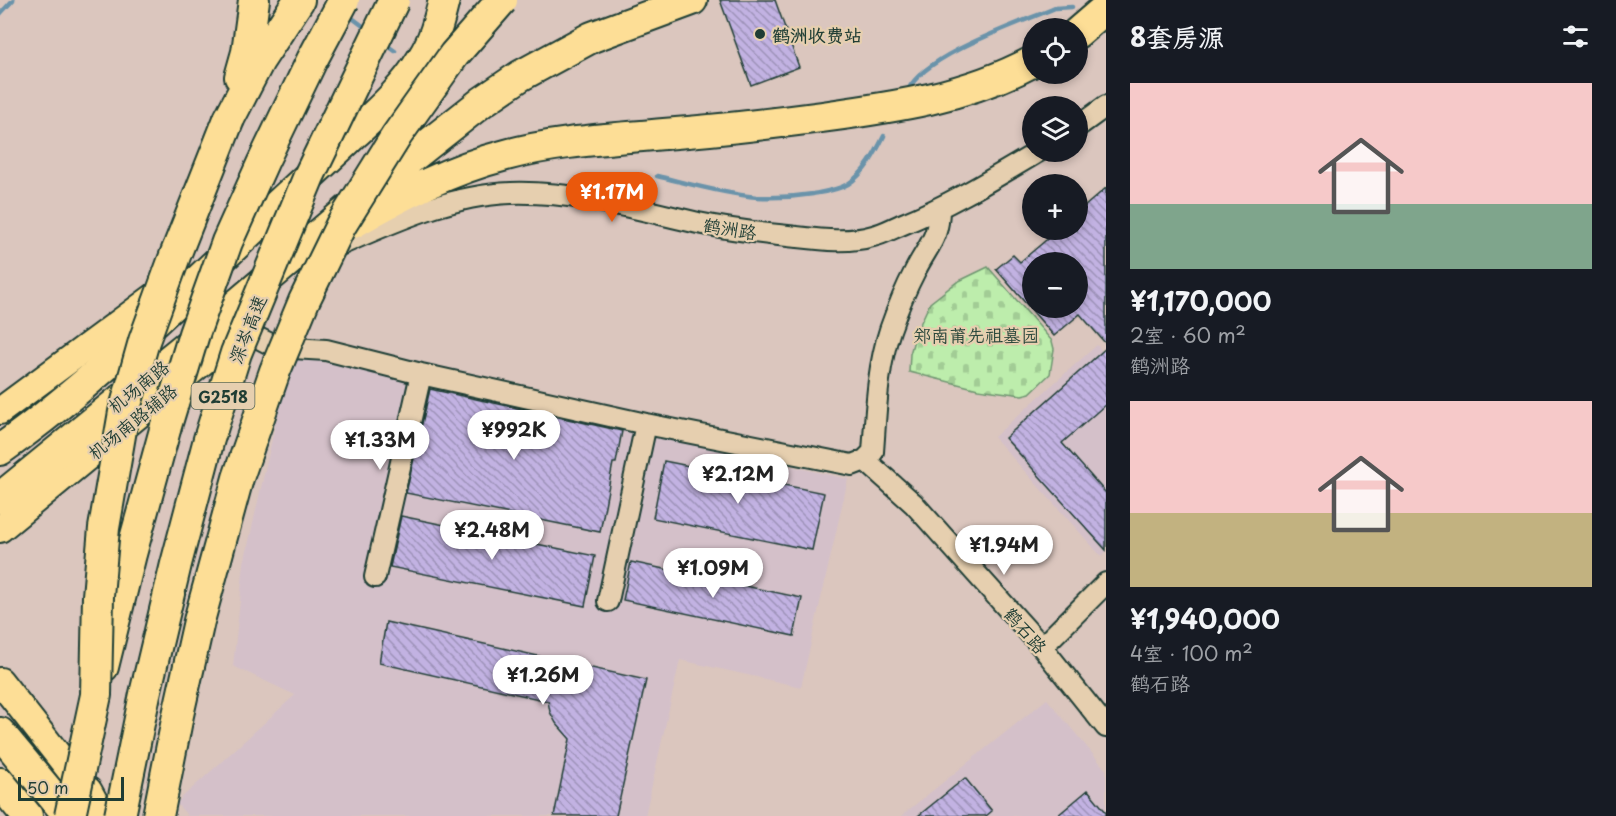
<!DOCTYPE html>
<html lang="zh">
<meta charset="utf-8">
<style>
:root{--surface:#171b24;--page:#20242c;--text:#f1f3f6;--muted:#9ea1a6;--accent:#ea580c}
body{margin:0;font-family:"Playpen Sans","LXGW WenKai TC",sans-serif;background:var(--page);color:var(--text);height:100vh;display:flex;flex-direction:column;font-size:22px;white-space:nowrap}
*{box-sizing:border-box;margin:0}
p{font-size:20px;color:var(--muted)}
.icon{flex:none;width:33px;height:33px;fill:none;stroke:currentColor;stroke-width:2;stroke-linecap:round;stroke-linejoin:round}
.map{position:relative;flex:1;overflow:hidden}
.sheet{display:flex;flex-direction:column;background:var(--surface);width:510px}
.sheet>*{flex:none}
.fabs{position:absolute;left:1022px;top:18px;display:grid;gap:12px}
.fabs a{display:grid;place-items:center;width:66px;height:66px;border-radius:50%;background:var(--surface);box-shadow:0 3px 9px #0003;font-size:30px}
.scale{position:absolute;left:18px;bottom:15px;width:106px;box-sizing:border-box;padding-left:6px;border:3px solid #1f3d34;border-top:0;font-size:16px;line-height:21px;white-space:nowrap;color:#1f3d34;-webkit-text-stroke:4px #e6cfaf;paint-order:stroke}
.price{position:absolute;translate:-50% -51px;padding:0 14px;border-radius:21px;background:#fff;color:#222;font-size:20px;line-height:39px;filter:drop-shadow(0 2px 3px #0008)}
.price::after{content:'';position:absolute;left:50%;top:36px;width:18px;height:14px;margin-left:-9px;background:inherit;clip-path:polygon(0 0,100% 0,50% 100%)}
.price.current{background:var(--accent);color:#fff}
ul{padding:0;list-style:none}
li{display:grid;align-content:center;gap:12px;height:318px;padding:0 24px}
li span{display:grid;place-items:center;height:186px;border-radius:0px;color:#555}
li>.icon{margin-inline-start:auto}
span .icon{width:108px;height:108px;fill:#fffc;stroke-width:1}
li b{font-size:26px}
h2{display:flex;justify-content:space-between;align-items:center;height:72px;padding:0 24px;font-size:26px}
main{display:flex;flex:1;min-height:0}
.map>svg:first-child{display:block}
.built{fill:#d4c0c9}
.cemetery{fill:url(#cemetery-stones);stroke:#6e9570;stroke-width:1.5}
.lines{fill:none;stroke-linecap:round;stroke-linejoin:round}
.stream{stroke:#6a93aa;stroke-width:4.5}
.building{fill:url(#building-back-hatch);stroke:#1f3d34;stroke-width:1.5;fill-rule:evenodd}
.minor-casing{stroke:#1f3d34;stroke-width:24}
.major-casing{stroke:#1f3d34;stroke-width:30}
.highway-casing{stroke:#1f3d34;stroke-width:34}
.minor{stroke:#e6cfaf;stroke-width:20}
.major{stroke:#fdde96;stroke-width:26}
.highway{stroke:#fdde96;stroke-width:30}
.highway-bridge-casing{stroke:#1f3d34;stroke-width:34;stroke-linecap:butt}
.highway-bridge{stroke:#fdde96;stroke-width:30}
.poi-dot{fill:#1f3d34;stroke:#e6cfaf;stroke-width:2}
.labels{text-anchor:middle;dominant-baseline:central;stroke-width:4.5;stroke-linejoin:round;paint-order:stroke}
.shield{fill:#e6cfaf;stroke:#5b6959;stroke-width:1.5}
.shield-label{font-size:16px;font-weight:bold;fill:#1f3d34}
.poi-label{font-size:18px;font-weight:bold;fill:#1f3d34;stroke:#e6cfaf;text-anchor:start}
.street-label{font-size:18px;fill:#1f3d34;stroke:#e6cfaf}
.park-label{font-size:18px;fill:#27463a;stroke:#e6cfaf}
</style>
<main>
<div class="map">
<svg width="1106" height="816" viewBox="0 0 1106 816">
<defs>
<pattern id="cemetery-stones" width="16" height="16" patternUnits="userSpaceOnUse" patternTransform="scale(1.5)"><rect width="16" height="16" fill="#bdedac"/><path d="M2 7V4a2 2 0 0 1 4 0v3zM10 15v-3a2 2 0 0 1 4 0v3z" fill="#a2cc95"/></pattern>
<pattern id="building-back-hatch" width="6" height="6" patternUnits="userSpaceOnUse" patternTransform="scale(1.5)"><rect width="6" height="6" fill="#c2b2e2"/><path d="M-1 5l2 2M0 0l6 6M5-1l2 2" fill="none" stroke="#9d92b8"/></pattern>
</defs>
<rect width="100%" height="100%" fill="#dbc6be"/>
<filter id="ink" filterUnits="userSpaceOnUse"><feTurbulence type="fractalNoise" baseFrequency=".0167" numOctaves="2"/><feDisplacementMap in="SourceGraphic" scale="12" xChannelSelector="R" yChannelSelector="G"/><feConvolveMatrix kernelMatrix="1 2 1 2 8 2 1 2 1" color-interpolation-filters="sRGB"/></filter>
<g filter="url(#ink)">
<path class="built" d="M1097,345l9,11v196l-5,4 -107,-119z
M291,355l557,124 -47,208 -121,-27 -35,156h-457l-12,-13 119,-108 -62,-29 11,-103z
M1047,699l59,71v46h-205z"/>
<path class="cemetery" d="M988,267l64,74 2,8 -4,25 -20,19 -8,2 -44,-6 -69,-17 1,-18 6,-21 14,-30 27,-21z"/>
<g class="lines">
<path class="stream" d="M0,14l13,-14
M347,14l20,15
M385,44l10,7
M908,90c18,-36 110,-66 147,-82l17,-1
M657,176c33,8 67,18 100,21 19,1 37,0 56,-3 11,-2 25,-4 35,-10 17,-11 27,-30 36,-48"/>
</g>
<path class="building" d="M720,0h55l24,67 -48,18z
M1106,188v156l-26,-30 -26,22 -58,-67 17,-14 7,7 38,-32h19v-17zM1032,262h45v46h-45z
M1106,348v56l-44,39 44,50v57l-101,-112z
M430,389l192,42 -6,32h-3l-13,69 -194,-39z
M664,461l160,32 -12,57 -159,-32z
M401,516l194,40 -10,50 -195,-39z
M631,562l171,36 -8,38 -171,-36z
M386,622l260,58 -30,136h-62l16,-77 -14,-16 -6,-11 -2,-11 -169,-38z
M965,778l27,33 -6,5h-68z
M1088,790l18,22v4h-49z"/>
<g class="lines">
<defs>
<path id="minor" d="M1077,127l29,-21
M326,251c58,-25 121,-56 185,-58 63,-2 126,16 187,30 30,6 60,10 90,13 28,3 58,8 85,0 10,-2 20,-8 30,-12 47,-19 91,-46 135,-72
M237,327l39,20 50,3 95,24 225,50 206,41 13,-5 8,-8c3,-40 4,-83 17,-122 7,-20 15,-40 25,-59 13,-26 24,-32 24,-63
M865,460l49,44 128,143 64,80
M375,577l46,-203
M608,601l38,-177
M1042,647l64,-64"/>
<path id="major" d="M0,411l169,-125
M0,529l205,-169 32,-33 10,-15
M0,681l87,111"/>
<path id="highway" d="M1077,33l29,-25
M240,77l7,-25 7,-52
M229,119l30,-58 40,-61
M353,223c48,-28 98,-54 153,-68 51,-14 105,-16 158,-21 53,-4 105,-10 158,-17 73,-10 144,-20 210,-55
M0,450c103,-73 190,-163 282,-249 25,-23 49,-45 73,-68 24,-22 50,-45 67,-74 12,-18 17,-38 22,-59
M0,498l220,-179 168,-143 94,-74 38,-26 72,-39 100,-37
M103,667l28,-113 35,-128
M0,733l69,83
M0,783l27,33
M87,792l13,24"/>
</defs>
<use href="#minor" class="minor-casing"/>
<use href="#major" class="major-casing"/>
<use href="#highway" class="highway-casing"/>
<use href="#minor" class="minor"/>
<use href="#major" class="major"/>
<use href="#highway" class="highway"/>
<defs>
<path id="highway-bridge" d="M166,426l28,-92 33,-92 36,-80 49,-102 32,-60
M70,816l26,-121 2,-99 6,-68 20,-116 20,-71 32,-88 53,-134
M120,816l25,-122 31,-130 33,-125 27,-86 73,-177 85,-176
M158,816l20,-101 21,-94 39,-143 37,-107 29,-70 37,-76 56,-90 57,-80 48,-55"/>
</defs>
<use href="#highway-bridge" class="highway-bridge-casing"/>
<use href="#highway-bridge" class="highway-bridge"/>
</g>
</g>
<circle class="poi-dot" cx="760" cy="34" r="6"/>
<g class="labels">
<rect class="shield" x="191.5" y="383" width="63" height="26" rx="4.5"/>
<g class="shield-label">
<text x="223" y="396">G2518</text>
</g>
<g class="poi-label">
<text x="772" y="34">鹤洲收费站</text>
</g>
<g class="street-label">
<text transform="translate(730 228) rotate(9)">鹤洲路</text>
<text transform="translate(247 329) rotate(-69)">深岑高速</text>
<text transform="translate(138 386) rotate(-39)">机场南路</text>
<text transform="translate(132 421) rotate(-39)">机场南路辅路</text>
<text transform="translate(1026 630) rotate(49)">鹤石路</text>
</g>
<g class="park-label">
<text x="976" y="334">郑南莆先祖墓园</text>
</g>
</g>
</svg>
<div class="fabs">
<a><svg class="icon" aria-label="locate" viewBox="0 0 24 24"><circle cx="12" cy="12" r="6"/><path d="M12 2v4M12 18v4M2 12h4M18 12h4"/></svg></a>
<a><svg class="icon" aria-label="layers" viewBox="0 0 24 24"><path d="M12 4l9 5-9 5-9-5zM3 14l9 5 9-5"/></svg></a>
<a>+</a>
<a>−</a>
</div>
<div class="scale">50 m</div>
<b class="price current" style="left:612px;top:223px">¥1.17M</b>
<b class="price" style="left:514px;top:461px">¥992K</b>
<b class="price" style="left:380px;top:471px">¥1.33M</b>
<b class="price" style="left:738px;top:505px">¥2.12M</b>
<b class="price" style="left:492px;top:561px">¥2.48M</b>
<b class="price" style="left:1004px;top:576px">¥1.94M</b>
<b class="price" style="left:713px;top:599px">¥1.09M</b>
<b class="price" style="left:543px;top:706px">¥1.26M</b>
</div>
<section class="sheet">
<h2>8套房源<svg class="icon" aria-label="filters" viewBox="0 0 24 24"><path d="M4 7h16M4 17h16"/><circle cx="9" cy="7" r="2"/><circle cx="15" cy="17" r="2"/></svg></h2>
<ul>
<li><span style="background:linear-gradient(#f6c9c9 65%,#7fa58c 0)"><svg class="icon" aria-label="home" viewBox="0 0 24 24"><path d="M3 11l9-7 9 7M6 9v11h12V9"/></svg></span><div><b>¥1,170,000</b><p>2室 · 60 m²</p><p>鹤洲路</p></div></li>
<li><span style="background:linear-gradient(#f6c9c9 60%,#c2b280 0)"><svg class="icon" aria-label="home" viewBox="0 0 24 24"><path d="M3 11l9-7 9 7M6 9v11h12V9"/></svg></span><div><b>¥1,940,000</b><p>4室 · 100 m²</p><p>鹤石路</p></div></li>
</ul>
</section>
</main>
